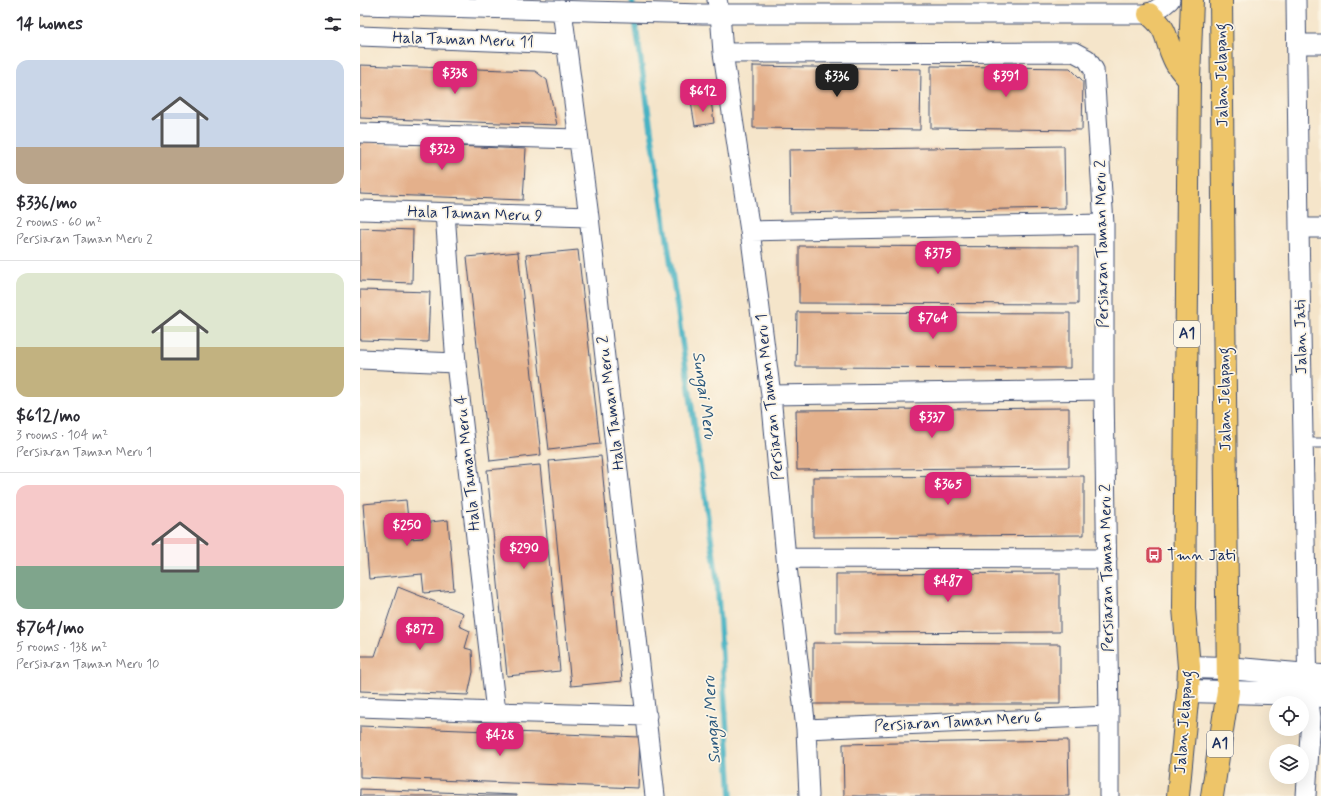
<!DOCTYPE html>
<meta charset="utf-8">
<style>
:root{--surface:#fff;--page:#f7f7f7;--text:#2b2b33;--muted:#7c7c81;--line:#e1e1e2;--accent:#db2777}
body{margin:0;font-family:Mynerve,sans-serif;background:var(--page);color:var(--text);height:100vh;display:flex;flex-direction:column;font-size:15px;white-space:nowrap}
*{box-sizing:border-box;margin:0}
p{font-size:13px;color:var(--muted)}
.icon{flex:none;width:22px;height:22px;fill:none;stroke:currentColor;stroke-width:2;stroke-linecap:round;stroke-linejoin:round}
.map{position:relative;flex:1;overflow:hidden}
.panel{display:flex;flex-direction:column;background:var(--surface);width:360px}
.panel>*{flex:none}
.buttons{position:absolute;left:909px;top:696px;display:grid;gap:8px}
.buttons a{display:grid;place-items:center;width:40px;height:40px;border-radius:50%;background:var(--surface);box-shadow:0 4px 16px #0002;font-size:20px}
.price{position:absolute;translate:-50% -34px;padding:0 9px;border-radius:8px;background:var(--accent);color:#fff;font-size:13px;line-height:26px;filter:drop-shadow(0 1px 2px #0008)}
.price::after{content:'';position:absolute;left:50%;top:24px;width:12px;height:9px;margin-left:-6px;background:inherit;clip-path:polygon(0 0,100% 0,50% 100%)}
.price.current{background:#222;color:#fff}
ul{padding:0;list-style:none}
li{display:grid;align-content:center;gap:8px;height:212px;padding:0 16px}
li+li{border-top:1px solid var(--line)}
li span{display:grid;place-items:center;height:124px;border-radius:12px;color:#555}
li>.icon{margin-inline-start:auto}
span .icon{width:72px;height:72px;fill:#fffc;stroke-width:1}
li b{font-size:17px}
h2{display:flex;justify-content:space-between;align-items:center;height:48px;padding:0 16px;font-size:17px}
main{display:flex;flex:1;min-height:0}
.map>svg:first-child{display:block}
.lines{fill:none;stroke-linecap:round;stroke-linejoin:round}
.stream{stroke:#46b2c3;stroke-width:5.5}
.building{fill:#e4b08b}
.service-casing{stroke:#3c4a6e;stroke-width:11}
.minor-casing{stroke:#3c4a6e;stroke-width:21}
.tertiary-casing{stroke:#3c4a6e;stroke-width:24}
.primary-casing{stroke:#3c4a6e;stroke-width:24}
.service{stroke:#fff;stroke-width:9}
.minor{stroke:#fff;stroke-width:19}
.tertiary{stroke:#fff;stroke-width:22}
.primary{stroke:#eec569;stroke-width:22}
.labels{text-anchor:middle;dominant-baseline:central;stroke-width:3.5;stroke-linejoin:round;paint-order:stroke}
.shield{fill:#fcf5e5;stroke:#5e6a86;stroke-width:1}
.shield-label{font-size:15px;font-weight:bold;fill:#1b2f5e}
.street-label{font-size:16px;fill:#1b2f5e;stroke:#fcf5e5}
.poi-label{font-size:16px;fill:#1b2f5e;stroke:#fcf5e5;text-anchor:start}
.water-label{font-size:17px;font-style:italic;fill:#28567c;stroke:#fcf5e5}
</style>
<main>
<section class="panel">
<h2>14 homes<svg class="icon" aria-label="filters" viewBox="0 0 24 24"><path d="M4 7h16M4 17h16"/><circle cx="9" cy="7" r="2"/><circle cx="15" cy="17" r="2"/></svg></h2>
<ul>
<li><span style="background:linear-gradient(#c9d6e8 70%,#b9a48a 0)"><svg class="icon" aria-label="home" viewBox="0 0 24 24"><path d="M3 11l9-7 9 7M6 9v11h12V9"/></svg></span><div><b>$336/mo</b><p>2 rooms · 60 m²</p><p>Persiaran Taman Meru 2</p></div></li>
<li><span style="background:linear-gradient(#dfe7d0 60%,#c2b280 0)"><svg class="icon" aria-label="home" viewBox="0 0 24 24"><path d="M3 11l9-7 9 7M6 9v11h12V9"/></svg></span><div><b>$612/mo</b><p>3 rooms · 104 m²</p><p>Persiaran Taman Meru 1</p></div></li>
<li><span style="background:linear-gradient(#f6c9c9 65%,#7fa58c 0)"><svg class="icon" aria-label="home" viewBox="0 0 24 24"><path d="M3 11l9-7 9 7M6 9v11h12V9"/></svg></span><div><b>$764/mo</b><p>5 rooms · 138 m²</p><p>Persiaran Taman Meru 10</p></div></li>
</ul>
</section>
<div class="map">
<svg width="961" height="796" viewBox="0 0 961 796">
<rect width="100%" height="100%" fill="#fcf5e5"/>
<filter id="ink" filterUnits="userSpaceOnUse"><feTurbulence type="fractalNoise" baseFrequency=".025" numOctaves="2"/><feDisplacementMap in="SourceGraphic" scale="8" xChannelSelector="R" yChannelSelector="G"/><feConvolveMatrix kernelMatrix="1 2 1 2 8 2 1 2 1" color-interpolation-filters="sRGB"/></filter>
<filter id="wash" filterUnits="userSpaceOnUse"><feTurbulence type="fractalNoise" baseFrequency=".012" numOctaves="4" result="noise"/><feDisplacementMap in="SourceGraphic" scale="16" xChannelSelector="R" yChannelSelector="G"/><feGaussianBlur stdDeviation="0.9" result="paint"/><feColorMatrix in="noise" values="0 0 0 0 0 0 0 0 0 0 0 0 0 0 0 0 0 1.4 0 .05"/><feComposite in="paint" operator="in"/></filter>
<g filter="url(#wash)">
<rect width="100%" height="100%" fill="#f5e5ca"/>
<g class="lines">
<path class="stream" d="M272,0l85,579 14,217"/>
</g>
<g id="blocks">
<path class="building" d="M0,65l175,6 12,9 10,45 -197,-7z
M393,66l168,3 -1,61 -167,-2z
M571,66l139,2 13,13 -1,49 -151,-2z
M351,100l3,23 -19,3 -4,-24z
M0,142l166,7 -3,51 -163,-6z
M704,146l1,62 -275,5 -1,-63z
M0,228l53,2 -1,53 -52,-2z
M439,246l279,1v57l-279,-1z
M218,250l22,194 -51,6 -23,-195z
M158,252l23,203 -51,6 -23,-204z
M0,290l70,2 -2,50 -68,-2z
M437,312l273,1v55l-274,-1z
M709,408v59l-272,3 -1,-60z
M241,456l21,225 -51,5 -22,-225z
M180,465l20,206 -53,5 -20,-206z
M724,476v59l-271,2v-60z
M46,500l4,39 13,-1 -1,-15 26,-3 6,70 -30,3 -2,-19 -53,5 -6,-75z
M700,573v59l-224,1v-59z
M38,587l65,26 -4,13 11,5 -5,17 7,2 1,22 -5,23 -108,-4v-35h15z
M453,643l247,1v60h-247z
M0,726l280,11 -2,51 -278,-11z
M708,740l1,56h-225l-1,-52z
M0,789l157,6v1h-157z"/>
</g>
</g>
<g filter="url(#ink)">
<use href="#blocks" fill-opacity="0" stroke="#3c4a6e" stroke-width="1"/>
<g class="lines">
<defs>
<path id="service" d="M943,443h18"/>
<path id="minor" d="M357,0l3,13 3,40 27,178 21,164 15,163 20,171 3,67
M936,0l3,228 9,466 3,24 -5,78
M0,5l343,9h446l15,-9 6,-5
M202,10l27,207 66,579
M0,36l206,8
M937,44h24
M363,53l351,-1 13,7 7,11 10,154v166l5,326v80
M0,133l218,6
M0,210l229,7
M85,213l11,150 40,349
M939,228h22
M390,231l354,-7
M0,359l96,4
M411,395l333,-5
M426,558l321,1
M0,707l136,5 151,4
M446,729l303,-13"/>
<path id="tertiary" d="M829,667l38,1 94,8
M828,691l120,3 13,2"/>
<path id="primary" d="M789,14c21,17 15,24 25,45 3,8 10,14 15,21
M818,796l10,-105 1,-24 -5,-59 5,-528 3,-80
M852,796l16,-105 -7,-691"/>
</defs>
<use href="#service" class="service-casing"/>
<use href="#minor" class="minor-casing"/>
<use href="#tertiary" class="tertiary-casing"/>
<use href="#primary" class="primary-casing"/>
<use href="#service" class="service"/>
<use href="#minor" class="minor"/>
<use href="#tertiary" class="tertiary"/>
<use href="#primary" class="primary"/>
</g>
</g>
<defs>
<symbol id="bus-square" viewBox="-11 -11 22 22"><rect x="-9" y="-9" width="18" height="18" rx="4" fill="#d1495b" stroke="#fcf5e5"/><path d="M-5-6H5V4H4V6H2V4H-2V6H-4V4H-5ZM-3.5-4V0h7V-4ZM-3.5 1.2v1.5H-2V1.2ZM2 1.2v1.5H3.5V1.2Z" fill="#fff"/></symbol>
</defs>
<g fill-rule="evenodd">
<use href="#bus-square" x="784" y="545" width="20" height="20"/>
</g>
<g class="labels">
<g class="shield">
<rect x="814" y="321" width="26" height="26" rx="3"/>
<rect x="847" y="731" width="26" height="26" rx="3"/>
</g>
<g class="shield-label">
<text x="827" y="334">A1</text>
<text x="860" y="744">A1</text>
</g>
<g class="street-label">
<text transform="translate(103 40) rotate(2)">Hala Taman Meru 11</text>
<text transform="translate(862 75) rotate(-91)">Jalan Jelapang</text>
<text transform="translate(115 214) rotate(2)">Hala Taman Meru 9</text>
<text transform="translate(742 244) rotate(-91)">Persiaran Taman Meru 2</text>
<text transform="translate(941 337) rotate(-91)">Jalan Jati</text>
<text transform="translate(410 397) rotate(-96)">Persiaran Taman Meru 1</text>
<text transform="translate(865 399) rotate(-91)">Jalan Jelapang</text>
<text transform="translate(251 403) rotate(-97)">Hala Taman Meru 2</text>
<text transform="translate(108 463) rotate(-96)">Hala Taman Meru 4</text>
<text transform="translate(747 568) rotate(-91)">Persiaran Taman Meru 2</text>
<text transform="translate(598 722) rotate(-3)">Persiaran Taman Meru 6</text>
<text transform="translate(824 722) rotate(-86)">Jalan Jelapang</text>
</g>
<g class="poi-label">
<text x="807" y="555">Tmn Jati</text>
</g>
<g class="water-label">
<text transform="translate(344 395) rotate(82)">Sungai Meru</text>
<text transform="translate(352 720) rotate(-94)">Sungai Meru</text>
</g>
</g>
</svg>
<div class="buttons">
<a><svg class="icon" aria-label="locate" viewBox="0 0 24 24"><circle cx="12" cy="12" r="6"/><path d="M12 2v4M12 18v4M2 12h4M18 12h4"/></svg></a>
<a><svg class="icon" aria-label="layers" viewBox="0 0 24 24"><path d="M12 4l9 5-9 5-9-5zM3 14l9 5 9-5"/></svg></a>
</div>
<b class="price" style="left:95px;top:95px">$338</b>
<b class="price current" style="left:477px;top:98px">$336</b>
<b class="price" style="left:646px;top:98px">$391</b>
<b class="price" style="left:343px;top:113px">$612</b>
<b class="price" style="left:82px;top:171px">$323</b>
<b class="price" style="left:578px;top:275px">$375</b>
<b class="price" style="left:573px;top:340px">$764</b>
<b class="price" style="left:572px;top:439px">$337</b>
<b class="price" style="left:588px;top:506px">$365</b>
<b class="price" style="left:47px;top:547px">$250</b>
<b class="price" style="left:164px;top:570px">$290</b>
<b class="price" style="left:588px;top:603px">$487</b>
<b class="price" style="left:60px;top:651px">$872</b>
<b class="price" style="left:140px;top:757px">$428</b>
</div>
</main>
